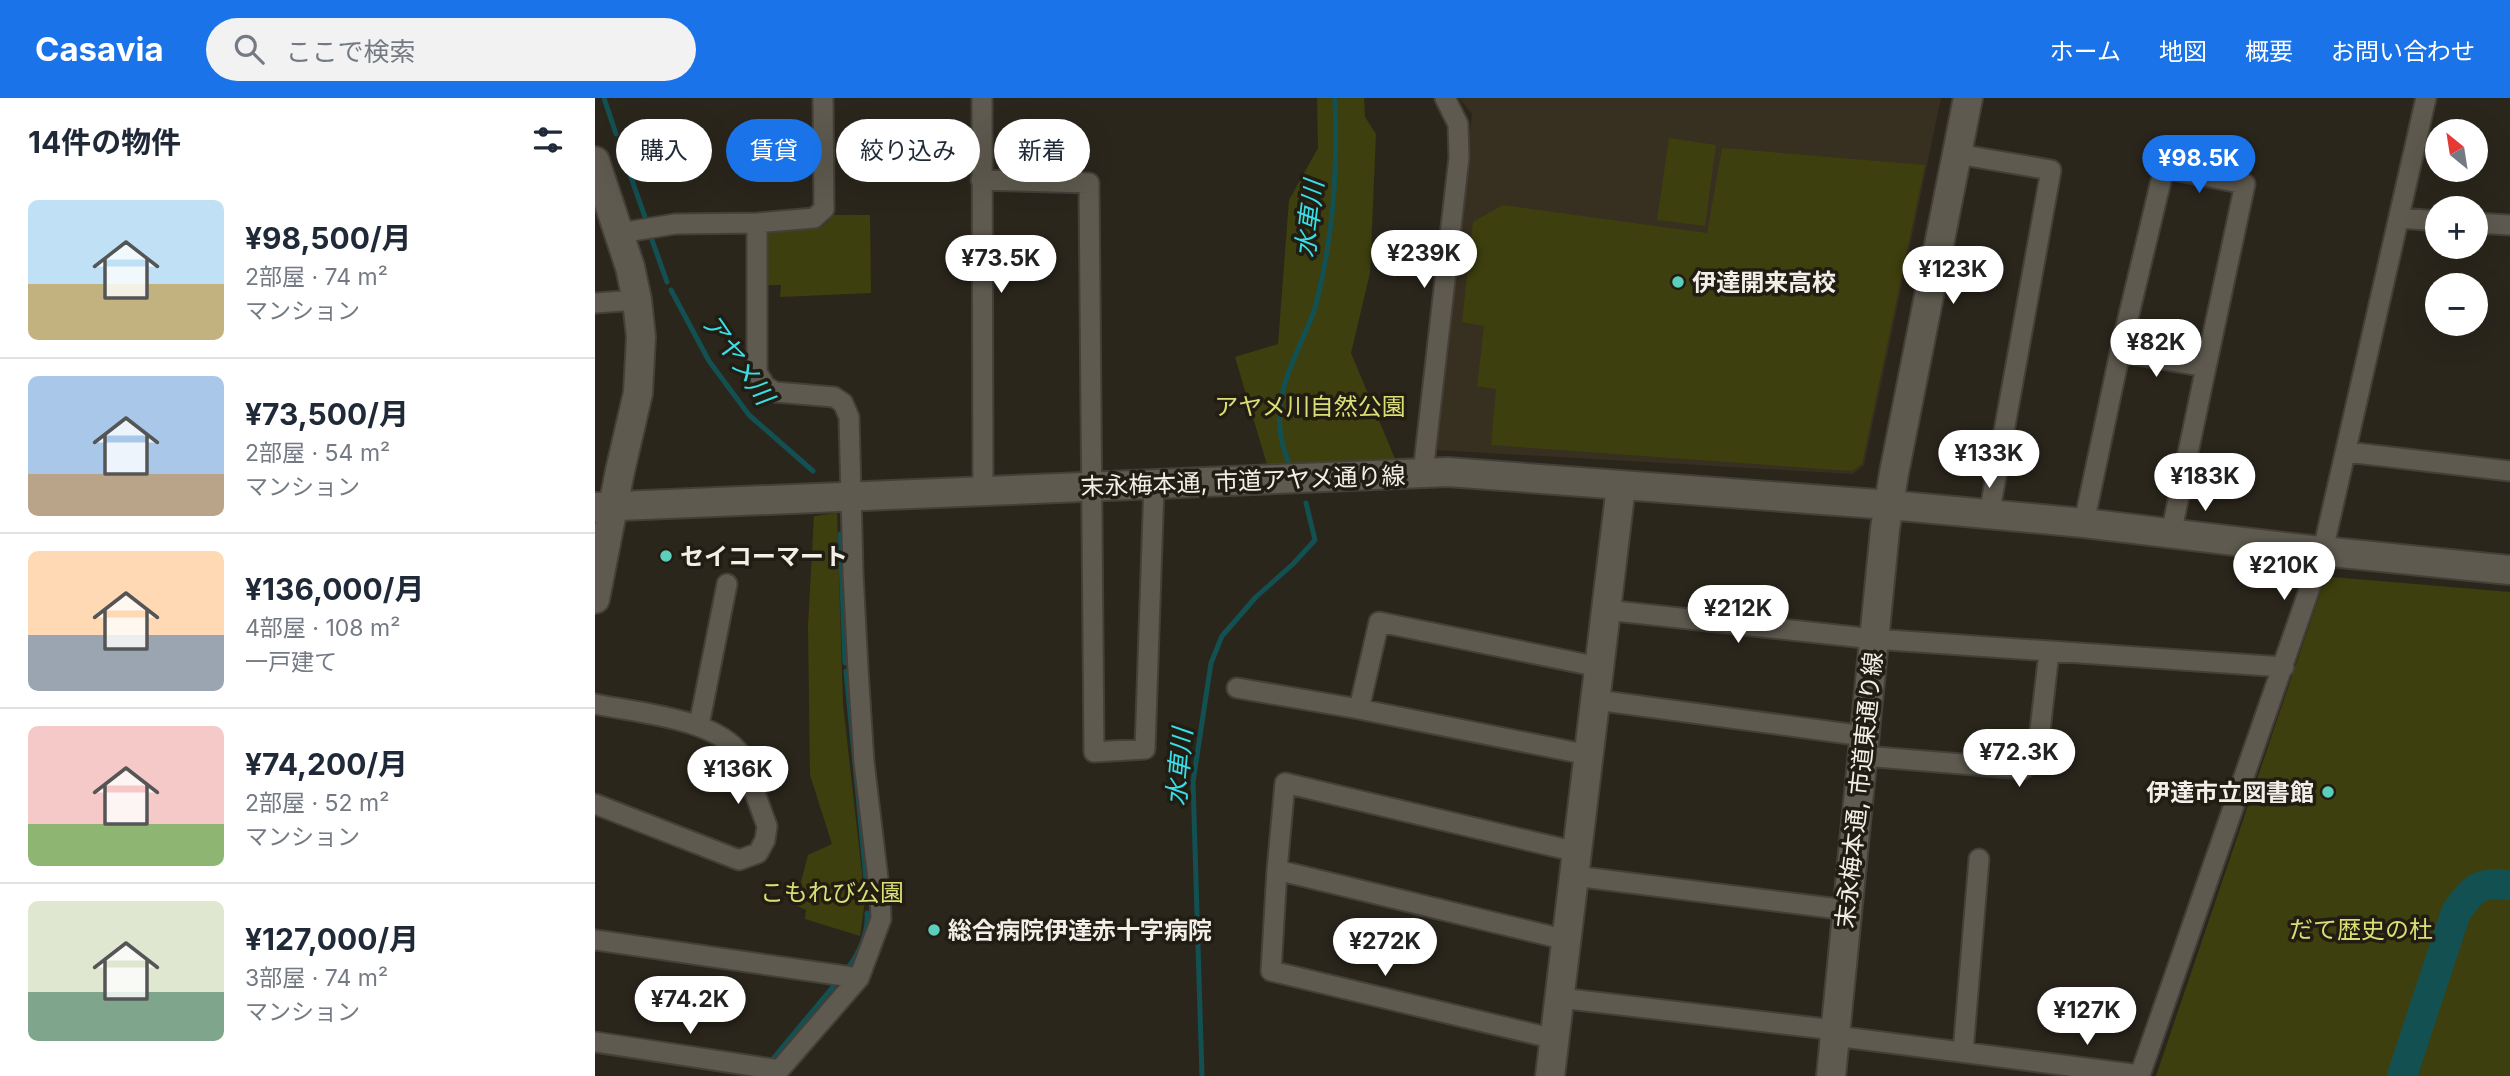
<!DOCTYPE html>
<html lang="ja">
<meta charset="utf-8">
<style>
:root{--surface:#fff;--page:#f2f2f3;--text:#1f2937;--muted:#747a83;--line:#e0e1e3;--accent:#1a73e8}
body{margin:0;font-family:Inter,"Noto Sans JP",sans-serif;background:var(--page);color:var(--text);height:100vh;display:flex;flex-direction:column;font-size:26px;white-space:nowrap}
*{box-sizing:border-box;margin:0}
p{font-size:23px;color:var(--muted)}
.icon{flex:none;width:38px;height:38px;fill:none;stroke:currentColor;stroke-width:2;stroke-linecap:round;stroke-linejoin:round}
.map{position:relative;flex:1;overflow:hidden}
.panel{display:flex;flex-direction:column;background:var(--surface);width:595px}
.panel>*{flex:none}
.hud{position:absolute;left:21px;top:21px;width:665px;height:63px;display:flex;gap:14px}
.needle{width:46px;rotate:330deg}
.buttons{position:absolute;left:1830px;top:21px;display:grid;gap:14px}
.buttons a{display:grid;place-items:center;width:63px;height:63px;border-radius:50%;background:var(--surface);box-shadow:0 7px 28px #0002;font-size:35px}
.price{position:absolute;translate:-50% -60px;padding:0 16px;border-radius:24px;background:#fff;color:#222;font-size:23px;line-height:46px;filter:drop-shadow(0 2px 4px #0008)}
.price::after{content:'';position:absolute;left:50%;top:42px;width:21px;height:16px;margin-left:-10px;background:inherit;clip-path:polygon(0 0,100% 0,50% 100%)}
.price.selected{background:var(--accent);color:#fff}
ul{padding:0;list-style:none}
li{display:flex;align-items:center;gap:21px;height:175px;padding:0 28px}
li+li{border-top:2px solid var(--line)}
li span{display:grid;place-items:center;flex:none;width:196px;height:140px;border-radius:10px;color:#555}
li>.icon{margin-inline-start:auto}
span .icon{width:84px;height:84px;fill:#fffc;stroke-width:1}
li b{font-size:30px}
h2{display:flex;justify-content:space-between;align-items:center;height:84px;padding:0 28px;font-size:30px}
.tag{padding:0 24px;border-radius:32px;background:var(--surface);box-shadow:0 7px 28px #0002;font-size:24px;line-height:63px}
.tag.selected{background:var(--accent);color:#fff}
header{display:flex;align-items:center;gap:42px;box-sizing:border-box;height:98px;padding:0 35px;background:var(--accent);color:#fff}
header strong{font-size:33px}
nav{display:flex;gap:38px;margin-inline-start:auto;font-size:24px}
.search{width:490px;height:63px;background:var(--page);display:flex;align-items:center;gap:18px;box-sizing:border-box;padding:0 24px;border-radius:38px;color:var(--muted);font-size:26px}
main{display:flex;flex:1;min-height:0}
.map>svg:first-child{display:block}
.built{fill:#372f20}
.green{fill:#3e3f0e}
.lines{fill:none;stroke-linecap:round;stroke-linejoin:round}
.stream{stroke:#135052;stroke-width:5}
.river{stroke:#135052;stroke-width:30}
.street-casing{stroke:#444039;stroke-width:23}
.secondary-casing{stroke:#444039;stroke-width:32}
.street{stroke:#5f5a4f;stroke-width:19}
.secondary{stroke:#5f5a4f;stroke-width:28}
.poi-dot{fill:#5bcebc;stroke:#211d13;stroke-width:2.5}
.labels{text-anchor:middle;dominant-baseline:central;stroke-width:7;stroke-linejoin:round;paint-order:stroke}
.poi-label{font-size:24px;font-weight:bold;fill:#f2efe9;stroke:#211d13;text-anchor:start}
.park-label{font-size:24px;fill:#dbde74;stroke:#211d13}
.street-label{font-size:24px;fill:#f2efe9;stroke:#211d13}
.water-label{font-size:26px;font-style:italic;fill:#39dee6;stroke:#211d13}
</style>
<header>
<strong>Casavia</strong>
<div class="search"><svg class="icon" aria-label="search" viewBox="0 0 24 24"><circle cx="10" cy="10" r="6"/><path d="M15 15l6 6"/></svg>ここで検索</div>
<nav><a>ホーム</a><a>地図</a><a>概要</a><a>お問い合わせ</a></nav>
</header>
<main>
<section class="panel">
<h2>14件の物件<svg class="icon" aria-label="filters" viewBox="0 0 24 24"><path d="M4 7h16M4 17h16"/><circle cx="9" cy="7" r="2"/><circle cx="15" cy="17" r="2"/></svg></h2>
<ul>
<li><span style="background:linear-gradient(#bfe0f5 60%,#c2b280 0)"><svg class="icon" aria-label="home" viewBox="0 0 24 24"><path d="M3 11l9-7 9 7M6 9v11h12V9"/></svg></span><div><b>¥98,500/月</b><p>2部屋 · 74 m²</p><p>マンション</p></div></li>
<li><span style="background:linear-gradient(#a9c7e8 70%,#b9a48a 0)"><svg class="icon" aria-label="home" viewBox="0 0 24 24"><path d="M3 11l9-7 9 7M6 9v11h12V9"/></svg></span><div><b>¥73,500/月</b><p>2部屋 · 54 m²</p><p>マンション</p></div></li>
<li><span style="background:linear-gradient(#ffd9b3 60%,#9aa5b1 0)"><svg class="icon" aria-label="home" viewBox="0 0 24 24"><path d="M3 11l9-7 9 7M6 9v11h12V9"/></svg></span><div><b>¥136,000/月</b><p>4部屋 · 108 m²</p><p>一戸建て</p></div></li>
<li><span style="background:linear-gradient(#f6c9c9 70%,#8fb573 0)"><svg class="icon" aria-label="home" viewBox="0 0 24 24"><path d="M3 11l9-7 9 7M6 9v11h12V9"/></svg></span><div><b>¥74,200/月</b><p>2部屋 · 52 m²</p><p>マンション</p></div></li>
<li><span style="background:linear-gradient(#dfe7d0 65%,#7fa58c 0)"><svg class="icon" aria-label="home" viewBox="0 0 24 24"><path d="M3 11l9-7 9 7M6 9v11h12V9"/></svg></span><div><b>¥127,000/月</b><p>3部屋 · 74 m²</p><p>マンション</p></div></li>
</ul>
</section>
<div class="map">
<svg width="1915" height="978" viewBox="0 0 1915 978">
<rect width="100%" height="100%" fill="#2b261c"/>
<path class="built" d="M864,0h482l-77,367 -11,9 -417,-24 36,-336z"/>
<path class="green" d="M722,0h47l1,19 11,17 -6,139 -19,80 47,113 -130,2 -33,-111 43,-13 11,-144 29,-52z
M1074,40l47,7 -11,81 -48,-6z
M1127,50l203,17 -63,299 -10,7 -361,-26 5,-56 -19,-3 7,-60 -22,-4 11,-100 30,-17 204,28z
M239,117h36l1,78 -91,4 1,-12h-17l-1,-50 6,-6 54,-3z
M242,415l6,191 22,196 -5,36 -55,-17 1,-9 -11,-5 13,-50 24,-11 -22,-69 -2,-149 6,-110z
M1737,479l178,15v484h-354l168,-494z"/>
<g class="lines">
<path class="stream" d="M9,0l12,36
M25,48l26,74
M57,142l15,42
M76,192l38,71 40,54 64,56
M693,363c-23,-55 5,-97 25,-147 4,-11 6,-24 9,-36 13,-62 15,-117 13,-180
M245,436l5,129
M251,573l22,229
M252,871c12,-15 22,-38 20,-56
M176,963l66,-79
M607,978l-9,-294 18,-119 11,-27 34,-39 37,-33 22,-24 -9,-37"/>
<path class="river" d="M1807,978l54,-164c18,-25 23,-30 54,-27"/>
<defs>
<path id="street" d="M387,0l1,393
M1362,56l94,16 -62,345
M386,82l108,3 5,569 51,-3 9,-264
M1805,120l38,3
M1881,125l34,2
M25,135l55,-9 82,-1
M0,205l42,-3
M1525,254l44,-184 81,16 -39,183
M1752,354l163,19
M828,375l36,-316 -1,-33 -13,-26
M1489,425l36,-171 86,15 -35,167
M1011,512l268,29 410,28
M642,590l122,21 230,46
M1001,602l268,36
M0,606c42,9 121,14 146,51l26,71 -2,14 -7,13 -19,7 -144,-56
M764,611l20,-87 220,45
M104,627l28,-141
M1269,658l159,13 14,-12 12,-105
M682,772l-6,101 284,68
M979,778l273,34
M0,842l264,38
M972,842l-290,-70 8,-87 292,69
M965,900l275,32
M1240,938l305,39 183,-525 103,-452
M0,944l184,28
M1368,954l16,-193
M179,978l85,-98 22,-59 -1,-23 -16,-134 -6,-92 -5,-97 -4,-156 -6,-14 -9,-6 -59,-5 -10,-6 -8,-14v-149l57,-5 10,-9 -1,-111"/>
<path id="secondary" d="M0,63l35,106 7,33 4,37 -3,56 -18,78 -25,128
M0,409l853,-35 442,33 194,18 218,26 208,21
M955,978l71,-590
M1236,978l54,-547 9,-56 74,-375"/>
</defs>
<use href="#street" class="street-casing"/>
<use href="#secondary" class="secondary-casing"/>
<use href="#street" class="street"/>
<use href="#secondary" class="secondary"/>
</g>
<g class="poi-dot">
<circle cx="1083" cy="184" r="7"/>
<circle cx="71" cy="458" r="7"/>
<circle cx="1733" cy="694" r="7"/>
<circle cx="339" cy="832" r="7"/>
</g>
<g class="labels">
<g class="poi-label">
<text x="1097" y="184">伊達開来高校</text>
<text x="85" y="458">セイコーマート</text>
<text x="1719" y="694" text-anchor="end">伊達市立図書館</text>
<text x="353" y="832">総合病院伊達赤十字病院</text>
</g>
<g class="park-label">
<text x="715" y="308">アヤメ川自然公園</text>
<text x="237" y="794">こもれび公園</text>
<text x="1766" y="831">だて歴史の杜</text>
</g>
<g class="street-label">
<text transform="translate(648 383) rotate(-2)">末永梅本通, 市道アヤメ通り線</text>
<text transform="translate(1264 692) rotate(-84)">末永梅本通, 市道東通り線</text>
</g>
<g class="water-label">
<text transform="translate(714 121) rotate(-83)">水車川</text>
<text transform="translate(143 261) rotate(55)">アヤメ川</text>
<text transform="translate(584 669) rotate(-85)">水車川</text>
</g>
</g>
</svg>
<div class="buttons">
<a><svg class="needle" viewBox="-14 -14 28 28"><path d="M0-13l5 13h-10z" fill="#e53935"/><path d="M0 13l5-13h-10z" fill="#747a83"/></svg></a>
<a>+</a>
<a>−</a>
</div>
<b class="price selected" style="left:1604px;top:97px">¥98.5K</b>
<b class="price" style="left:829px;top:192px">¥239K</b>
<b class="price" style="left:406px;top:197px">¥73.5K</b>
<b class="price" style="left:1358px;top:208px">¥123K</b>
<b class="price" style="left:1561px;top:281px">¥82K</b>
<b class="price" style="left:1394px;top:392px">¥133K</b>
<b class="price" style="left:1610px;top:415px">¥183K</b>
<b class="price" style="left:1689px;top:504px">¥210K</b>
<b class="price" style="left:1143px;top:547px">¥212K</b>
<b class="price" style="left:1424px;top:691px">¥72.3K</b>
<b class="price" style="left:143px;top:708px">¥136K</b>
<b class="price" style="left:790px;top:880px">¥272K</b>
<b class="price" style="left:95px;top:938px">¥74.2K</b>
<b class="price" style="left:1492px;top:949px">¥127K</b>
<div class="hud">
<a class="tag">購入</a>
<a class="tag selected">賃貸</a>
<a class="tag">絞り込み</a>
<a class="tag">新着</a>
</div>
</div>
</main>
